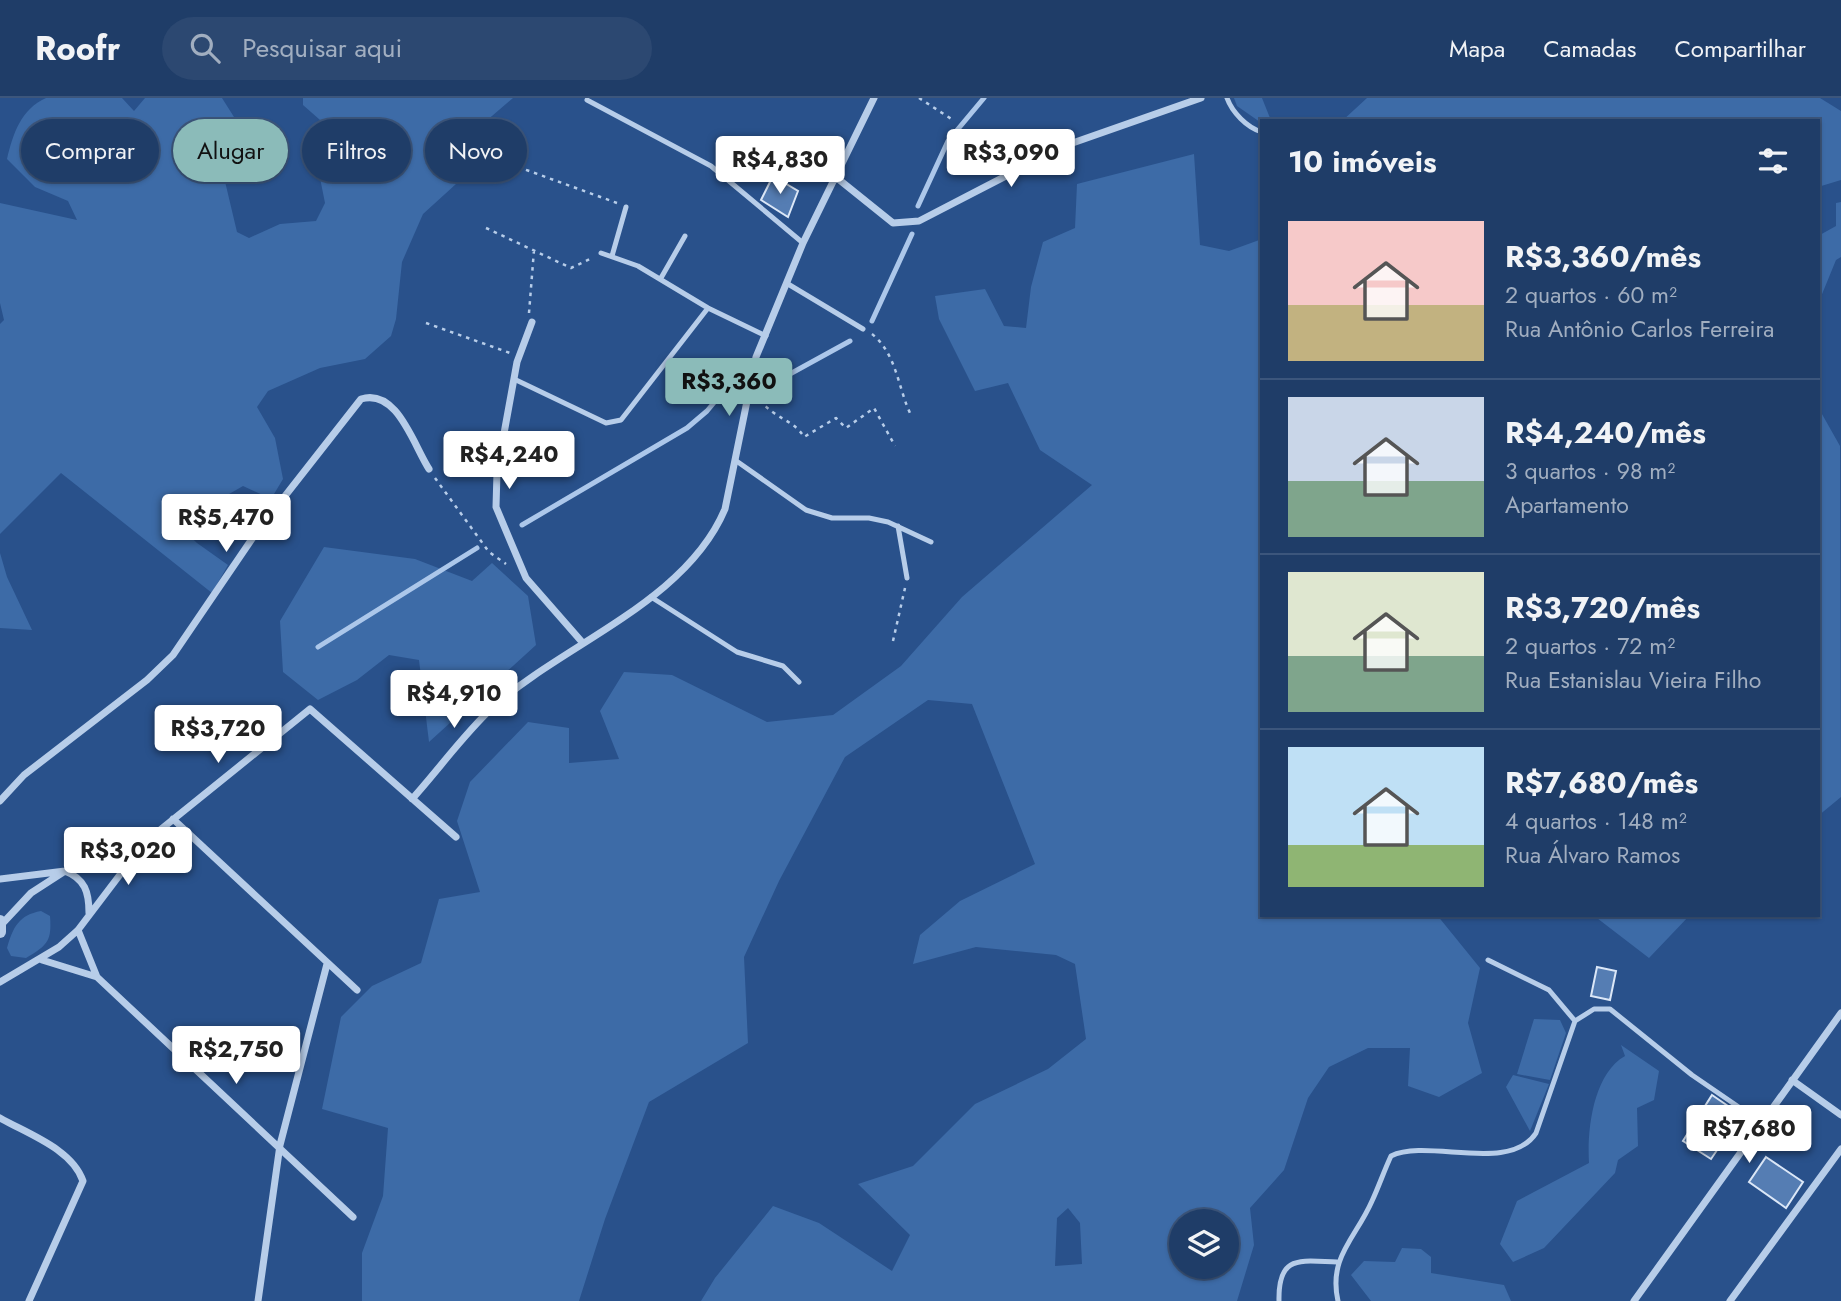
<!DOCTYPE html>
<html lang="pt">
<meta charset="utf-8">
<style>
:root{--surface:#1f3d68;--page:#2c4871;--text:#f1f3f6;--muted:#a1aec0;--line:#3c567c;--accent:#8bbbb9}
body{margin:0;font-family:Jost,sans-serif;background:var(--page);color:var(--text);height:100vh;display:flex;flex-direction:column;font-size:26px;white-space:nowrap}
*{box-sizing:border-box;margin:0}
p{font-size:23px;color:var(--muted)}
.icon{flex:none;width:38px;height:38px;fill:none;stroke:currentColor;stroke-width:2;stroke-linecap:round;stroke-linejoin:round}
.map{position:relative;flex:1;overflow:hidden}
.sheet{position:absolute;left:1260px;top:21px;width:560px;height:798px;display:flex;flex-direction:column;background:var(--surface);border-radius:0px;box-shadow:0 2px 5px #0004,0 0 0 2px var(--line)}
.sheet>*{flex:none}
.guide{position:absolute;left:21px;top:21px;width:665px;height:63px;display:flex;gap:14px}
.fabs{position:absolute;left:1169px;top:1111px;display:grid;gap:14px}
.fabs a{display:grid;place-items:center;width:70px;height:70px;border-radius:50%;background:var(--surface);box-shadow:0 2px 5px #0004,0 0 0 2px var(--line);font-size:35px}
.price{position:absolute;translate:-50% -60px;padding:0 16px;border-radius:7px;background:#fff;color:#222;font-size:23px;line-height:46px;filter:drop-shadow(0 2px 4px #0008)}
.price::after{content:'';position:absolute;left:50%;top:42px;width:21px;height:16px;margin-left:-10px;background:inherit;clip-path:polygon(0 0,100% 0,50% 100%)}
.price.active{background:var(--accent);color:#111}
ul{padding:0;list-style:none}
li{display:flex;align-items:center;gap:21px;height:175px;padding:0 28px}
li+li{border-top:2px solid var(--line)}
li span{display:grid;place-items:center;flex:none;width:196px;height:140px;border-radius:0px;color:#555}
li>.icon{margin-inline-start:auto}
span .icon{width:84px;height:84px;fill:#fffc;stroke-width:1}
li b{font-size:30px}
h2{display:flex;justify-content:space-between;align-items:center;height:84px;padding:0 28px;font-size:30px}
.pill{padding:0 24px;border-radius:32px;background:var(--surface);box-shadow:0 2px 5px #0004,0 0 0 2px var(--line);font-size:24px;line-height:63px}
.pill.active{background:var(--accent);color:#111}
header{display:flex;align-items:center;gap:42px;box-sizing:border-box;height:98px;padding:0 35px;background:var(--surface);border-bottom:2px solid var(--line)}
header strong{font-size:33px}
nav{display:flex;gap:38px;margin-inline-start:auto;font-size:24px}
.search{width:490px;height:63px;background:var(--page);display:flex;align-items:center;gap:18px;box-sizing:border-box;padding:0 24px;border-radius:38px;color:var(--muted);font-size:26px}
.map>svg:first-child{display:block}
.green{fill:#3d6ba7;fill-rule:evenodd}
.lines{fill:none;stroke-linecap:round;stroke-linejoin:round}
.stream{stroke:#acc7ea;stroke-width:5}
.building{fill:#557db3;stroke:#dbe7f7;stroke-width:2}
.path{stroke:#b7cde9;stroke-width:2.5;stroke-dasharray:3.5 5;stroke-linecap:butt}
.service{stroke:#b7cde9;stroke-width:5}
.minor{stroke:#b7cde9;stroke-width:7}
.tertiary{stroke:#b7cde9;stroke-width:12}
</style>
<header>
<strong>Roofr</strong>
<div class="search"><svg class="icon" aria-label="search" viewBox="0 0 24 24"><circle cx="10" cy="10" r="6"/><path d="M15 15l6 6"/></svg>Pesquisar aqui</div>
<nav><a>Mapa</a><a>Camadas</a><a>Compartilhar</a></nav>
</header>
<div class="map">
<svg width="1841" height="1203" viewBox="0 0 1841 1203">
<rect width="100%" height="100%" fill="#29518b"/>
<path class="green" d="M46,0h76l12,13 11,-13h77l12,19 -12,33 1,23 14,59 12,6 31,-14 36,-3 9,-18 -5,-25 15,-21 -7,-30 -25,-22v-7h210l-35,30 -22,56 -33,30 -21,48 -6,57 -5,17 -26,23 -45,9 -52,23 -11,16 18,31 8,41 -12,20 -28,-13 -66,38 20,19 31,22 -16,28 -151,-120 -61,61v-210l4,-4 -4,-17v-100l77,17 -9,-19 -33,-14 -28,-28c6,-25 14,-50 39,-61z
M1234,0h28l8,20 -10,4 -23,-16z
M1367,0h453l21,13v69l-23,7v-66h-476z
M1194,56l6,91 29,6 33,-12v676h175l43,53 -12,55 14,50 -43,24 -31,-11 2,-38h-42l-39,19 -21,31 -24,72 -34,38 4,37 -17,56h-536l14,-23 58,-72 46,17 73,48 18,-36 -52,-51 55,-18 62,-62 73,-35 38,-30 -11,-75 -19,-9 -80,-8 -63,17 7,-29 40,-34 75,-37 -63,-160 -44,-4 -83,57 -66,124 -35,76 4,86 -99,59 -44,117 -26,82h-217v-48l21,-57 5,-68 -66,-19 19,-92 31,-31 49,-23 18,-64 41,-7 -23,-71 13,-39 58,-60 41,6v35l50,-4 -19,-48 24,-39 48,3 95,47 66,-7 68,-49 61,-69 130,-112 -52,-35 -32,-67 -33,8 -36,-72 -4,-23 50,-7 19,37 22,2 5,-41 12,-45 32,-14 2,-44zM1068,1110l12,15 2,41 -27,2 2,-48zM1181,1124h46v45h-46z
M1841,104v55l-5,3 -18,44v-68l18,-10v-23z
M1818,309l22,39 1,351 -23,19z
M324,449l91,12 57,22 20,-18 36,33 8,49 -107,97 -10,-82 -30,-5 -32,25 -39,20 -35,-28 -3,-51z
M0,455l7,24 25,53 -32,-2z
M41,813l9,5c2,26 -3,29 -24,42l-15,-2 -4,-8c6,-21 12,-33 34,-37z
M1593,817h97l-41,43z
M1534,921l26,1 6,13 -16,47 -33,-6z
M1621,947l38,26 -5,29 -17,8 1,38 -20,14 -3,13 -71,75 -31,14 -13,-18 17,-43 72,-38c-2,-33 4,-89 36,-107z
M1513,977l36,9 -19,47 -24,-44z
M1402,1150l19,1 10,8v16l73,12 7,16h-140l-20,-26 13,-14 31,1z"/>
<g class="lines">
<path class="stream" d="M918,108l30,-65 36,-43
M872,223l40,-87
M761,286l18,-4 71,-39
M522,427l165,-97 20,-17 20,-24
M318,549l159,-99"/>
</g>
<path class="building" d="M773,78l25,15 -10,26 -27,-17z
M1597,869l19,4 -6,29 -19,-4z
M1712,997l29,20 -30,44 -28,-18z
M1766,1059l37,25 -17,26 -37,-26z"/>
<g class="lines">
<path class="path" d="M919,0l34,22
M510,66l107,39
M486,130l85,40 21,-10
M529,215l5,-63
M426,225l84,30
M872,236c25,20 26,55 39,81
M760,302c16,20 33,19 44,37l32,-19 10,10 28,-20 21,38
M435,380l54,74 17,12
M893,543l12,-53"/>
<path class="service" d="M1227,0c5,14 20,30 35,34
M587,2l124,66 92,77
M601,155l37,13 70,42 58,28
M612,158l14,-49
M661,180l24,-42
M788,186l75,45
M514,281l92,44 15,-3 87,-112
M735,362l71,50 26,8h37l19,4 43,20
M898,428l9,52
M651,499l86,55 46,14 16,16
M1488,862l61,30 26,31
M1279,1203c-1,-47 21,-40 58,-39
M1338,1203c-10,-44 18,-63 34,-100 7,-15 12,-30 19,-45 37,-18 118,18 145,-23l39,-112 19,-12h16l82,66 70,48"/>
<path class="minor" d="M837,80l56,45 26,-2 145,-75 137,-48
M532,224l-15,40 -20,110 -1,35 30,71 56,64
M412,701c27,-30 52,-65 81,-92 72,-64 193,-105 232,-198l31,-152 47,-114 71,-145
M0,703l24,-26 123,-95 26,-25 83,-122 105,-134c36,-11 52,45 68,70
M173,721l184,171
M0,781l65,-8 79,-28
M1,827l30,-32 34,-22c20,8 24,21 24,42
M78,832l19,47
M42,862l55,17 256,240
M0,884l59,-35 19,-17 66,-87 166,-134 146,128
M1792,982l49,35
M0,1020c28,16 72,31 83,63l-54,120
M258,1203l22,-156 47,-181
M1634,1203l207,-288
M1730,1203l111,-152"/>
<path class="tertiary" d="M0,823v11"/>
</g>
</svg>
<div class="fabs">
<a><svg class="icon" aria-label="layers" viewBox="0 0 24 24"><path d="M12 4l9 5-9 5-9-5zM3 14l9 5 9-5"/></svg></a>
</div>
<b class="price" style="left:1011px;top:91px">R$3,090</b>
<b class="price" style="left:780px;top:98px">R$4,830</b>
<b class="price active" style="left:729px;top:320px">R$3,360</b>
<b class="price" style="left:509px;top:393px">R$4,240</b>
<b class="price" style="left:226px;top:456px">R$5,470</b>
<b class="price" style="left:454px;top:632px">R$4,910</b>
<b class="price" style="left:218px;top:667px">R$3,720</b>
<b class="price" style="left:128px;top:789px">R$3,020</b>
<b class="price" style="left:236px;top:988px">R$2,750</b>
<b class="price" style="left:1749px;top:1067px">R$7,680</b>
<div class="guide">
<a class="pill">Comprar</a>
<a class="pill active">Alugar</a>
<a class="pill">Filtros</a>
<a class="pill">Novo</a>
</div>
<section class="sheet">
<h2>10 imóveis<svg class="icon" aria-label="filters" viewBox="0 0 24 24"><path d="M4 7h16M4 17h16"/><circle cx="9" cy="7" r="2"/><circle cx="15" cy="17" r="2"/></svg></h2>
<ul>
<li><span style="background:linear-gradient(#f6c9c9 60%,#c2b280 0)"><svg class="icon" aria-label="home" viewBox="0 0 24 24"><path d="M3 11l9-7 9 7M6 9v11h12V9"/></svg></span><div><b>R$3,360/mês</b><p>2 quartos · 60 m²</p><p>Rua Antônio Carlos Ferreira</p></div></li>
<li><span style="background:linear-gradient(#c9d6e8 60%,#7fa58c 0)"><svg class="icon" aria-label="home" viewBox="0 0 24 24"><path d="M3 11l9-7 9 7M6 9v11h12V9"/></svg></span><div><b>R$4,240/mês</b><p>3 quartos · 98 m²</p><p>Apartamento</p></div></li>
<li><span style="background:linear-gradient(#dfe7d0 60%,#7fa58c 0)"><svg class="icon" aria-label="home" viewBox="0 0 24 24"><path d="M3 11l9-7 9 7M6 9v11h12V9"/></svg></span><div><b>R$3,720/mês</b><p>2 quartos · 72 m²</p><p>Rua Estanislau Vieira Filho</p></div></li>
<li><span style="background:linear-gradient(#bfe0f5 70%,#8fb573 0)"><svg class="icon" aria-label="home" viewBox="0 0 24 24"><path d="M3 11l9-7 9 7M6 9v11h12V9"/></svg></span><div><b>R$7,680/mês</b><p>4 quartos · 148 m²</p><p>Rua Álvaro Ramos</p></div></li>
</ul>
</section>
</div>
